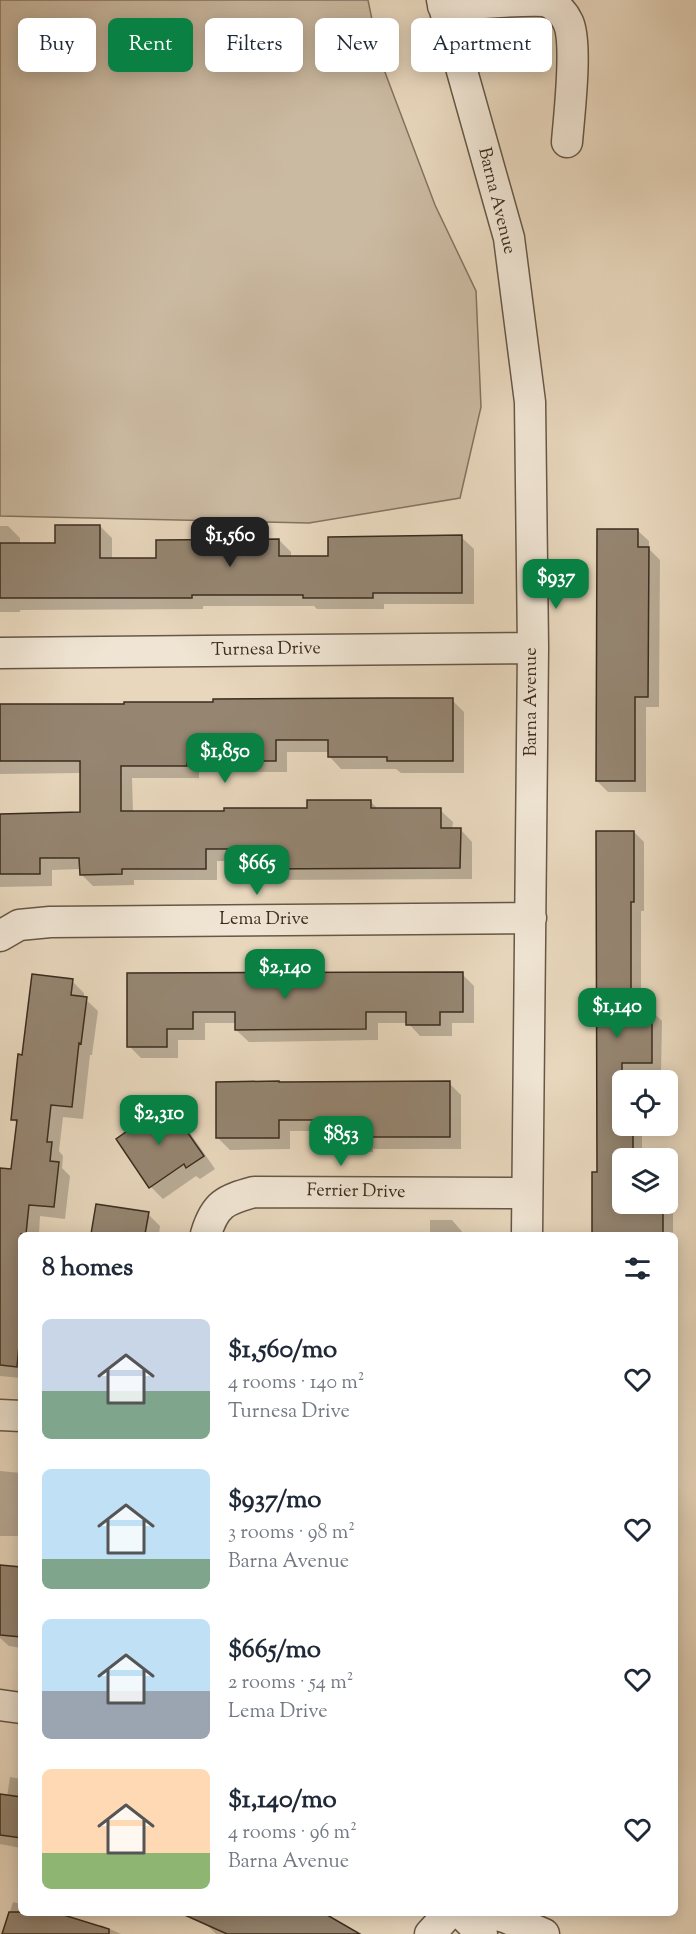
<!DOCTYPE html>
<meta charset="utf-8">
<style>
:root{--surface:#fff;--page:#f6f6f7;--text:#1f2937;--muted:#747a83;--accent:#0b8043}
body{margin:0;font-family:"Sorts Mill Goudy",serif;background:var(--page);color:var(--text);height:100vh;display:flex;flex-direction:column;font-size:22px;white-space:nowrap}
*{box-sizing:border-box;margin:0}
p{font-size:20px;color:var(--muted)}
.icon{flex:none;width:33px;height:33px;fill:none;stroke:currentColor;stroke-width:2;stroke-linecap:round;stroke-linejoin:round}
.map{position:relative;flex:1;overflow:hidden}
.sheet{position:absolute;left:18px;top:1232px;width:660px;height:684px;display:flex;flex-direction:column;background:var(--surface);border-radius:9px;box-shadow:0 3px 15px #0003}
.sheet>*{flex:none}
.banner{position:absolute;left:18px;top:18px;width:660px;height:54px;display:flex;gap:12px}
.buttons{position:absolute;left:612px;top:1070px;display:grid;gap:12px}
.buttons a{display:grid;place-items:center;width:66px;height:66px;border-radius:9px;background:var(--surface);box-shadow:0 3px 15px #0003;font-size:30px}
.price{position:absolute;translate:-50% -51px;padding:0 14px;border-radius:12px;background:var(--accent);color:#fff;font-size:20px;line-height:39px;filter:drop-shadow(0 2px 3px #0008)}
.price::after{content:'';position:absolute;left:50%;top:36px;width:18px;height:14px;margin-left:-9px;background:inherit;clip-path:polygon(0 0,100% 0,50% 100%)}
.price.selected{background:#222;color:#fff}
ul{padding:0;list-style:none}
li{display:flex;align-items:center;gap:18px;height:150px;padding:0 24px}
li span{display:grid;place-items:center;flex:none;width:168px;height:120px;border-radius:9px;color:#555}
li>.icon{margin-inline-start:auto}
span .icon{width:72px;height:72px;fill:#fffc;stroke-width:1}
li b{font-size:26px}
h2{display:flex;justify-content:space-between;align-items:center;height:72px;padding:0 24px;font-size:26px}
.pill{padding:0 21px;border-radius:9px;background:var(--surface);box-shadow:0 3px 15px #0003;font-size:21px;line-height:54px}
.pill.selected{background:var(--accent);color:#fff}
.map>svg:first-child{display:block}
.green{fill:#cbbaa2;stroke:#837360;stroke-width:1.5}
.shadow{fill:#0003}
.building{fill:#958571;stroke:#3b2c1f;stroke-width:1.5}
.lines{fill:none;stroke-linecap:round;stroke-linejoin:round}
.minor-casing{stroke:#665746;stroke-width:33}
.minor{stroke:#f0e5d4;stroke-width:30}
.labels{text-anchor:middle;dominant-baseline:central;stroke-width:4.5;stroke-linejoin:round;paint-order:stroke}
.street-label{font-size:18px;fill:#3b2c1f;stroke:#f0e5d4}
</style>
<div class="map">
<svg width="696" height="1934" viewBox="0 0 696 1934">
<rect width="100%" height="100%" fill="#e8d7bd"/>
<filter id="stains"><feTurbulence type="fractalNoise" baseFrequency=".00333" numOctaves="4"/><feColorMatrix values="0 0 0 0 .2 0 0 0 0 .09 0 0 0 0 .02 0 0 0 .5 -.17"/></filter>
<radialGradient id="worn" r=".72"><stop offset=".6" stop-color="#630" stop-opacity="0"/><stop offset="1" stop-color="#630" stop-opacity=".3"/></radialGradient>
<path class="green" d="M0,0h368l12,59 55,146 41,86 5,116 -21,91 -151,25 -309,-7z"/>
<path class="shadow" d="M0,526h8l12,12v6h37l43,-18 12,12v22h46l121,-20 12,12v6h38l132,-21 13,12v55h-90v5h-67l-3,-3h-111v3l-183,1v2h-20z
M637,530l12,11v8l11,11 -1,147h-13v85h-38l-11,-11z
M452,700l12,12v61h-63l-5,-4h-55l-12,-13v-4h-42v20h-88v6h-67l1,34 176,-2 62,-8 7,7 62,1 13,12 -1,7h8l12,13v37l-208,1 -12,-12v-7h-35v19h-83v5l-41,1 -12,-12v-5l-29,1v16l-52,1v-72l81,-1v-41l-81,1v-69h125z
M634,832l10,10v69h-3v100h11l10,10 -1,52 -19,-1v8h-20v45h20v33h-20v45h46v-25l5,5v51h-80v-61h5z
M462,974l12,12v37h-22v13h-32l-12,-13h-30v17l-129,2 -13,-12v-7h-31v17h-27v18h-37l-12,-12v-71z
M72,981l12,12v5l14,13 -6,44h-2l-7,64 -20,-2 -4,34 4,5 -1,12 8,8 -5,43 -25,-3 -1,18h-18v144l-21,-2v-207l12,2 6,-47 -6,-5 11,-63z
M217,1083h232l12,12v54h-88v3h-34l-12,-12v-9h-37v18l-60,1 -12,-12z
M167,1105l12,12 36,52 -15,10 -4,-3 -33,23 -12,-12z
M97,1206l51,8 12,12 -1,8h-67z
M430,1220h22l12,14h-34z
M0,1471l21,2v63h-21z
M0,1567l21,2v79l-12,-2 -9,-8z
M10,1777l11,2v69l-21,-4v-48l7,1z
M13,1902l8,2v8l78,16 2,-3 20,9h-118z
M205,1923l144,11h-133z"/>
<path class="building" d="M55,525h45v33h56v-18l123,-1v17h49v-19l134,-2v58h-89v5h-70v-3h-111v3h-192v-55h55z
M597,529h41v18h11l-1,150h-13v84h-39z
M387,698h66v63h-66v-4h-59v-17h-52v21h-89v5h-66v45h103v-3h83v-8h64v8h70v20h20l-1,40 -210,1v-20h-44v20h-84v5l-42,1 -1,-17h-39v16h-40v-60l80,-2v-51h-80v-57h124v-2h89v-3z
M596,831h38v71h-3v107h21v54h-30v62h11v28h-11v50h41v31h-71v-62h5z
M463,972v40h-23v13h-34v-13h-40v17l-131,1v-18h-42v17h-26v18h-40v-74z
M32,974l41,5 -2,16 16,2 -6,47 -2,-1 -7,64 -21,-2 -4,37h5l-2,19 9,1 -5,45 -25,-2 -3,29h-5v89l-4,44 -17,-2v-197l11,1 6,-49h-6l7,-66 4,1z
M279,1081v1l171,-1v56h-88v3h-37v-20h-46v18h-63v-56z
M167,1103l37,53 -18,12 -2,-4 -35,24 -33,-49z
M96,1204l53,8 -4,22h-54z
M0,1565l21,2v70l-21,-2z
M0,1794l21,3v41l-21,-3z
M9,1912h45l55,17v5h-107z
M178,1912h144l38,22h-133z"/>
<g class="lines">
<defs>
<path id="minor" d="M442,0l67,238 21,164 3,246 -6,586
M443,6c24,-2 81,-6 102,-5 11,4 18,10 23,21 10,21 1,94 -1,120
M0,653l533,-5
M0,936l19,-11 31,-3 481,-4
M206,1234c9,-30 19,-34 48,-42l273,1
M0,1415l21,1
M0,1705l21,3
M460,1912l22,22
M487,1912l20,6 37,16
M430,1934l20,-22"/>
</defs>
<use href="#minor" class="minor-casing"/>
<use href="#minor" class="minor"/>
</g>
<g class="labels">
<g class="street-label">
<text transform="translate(496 201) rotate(76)">Barna Avenue</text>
<text transform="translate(266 650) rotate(-1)">Turnesa Drive</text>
<text transform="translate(532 702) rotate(-90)">Barna Avenue</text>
<text x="264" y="920">Lema Drive</text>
<text transform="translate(356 1192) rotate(1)">Ferrier Drive</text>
</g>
</g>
<rect width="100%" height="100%" filter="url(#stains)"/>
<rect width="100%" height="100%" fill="url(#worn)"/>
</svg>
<div class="buttons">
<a><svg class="icon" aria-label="locate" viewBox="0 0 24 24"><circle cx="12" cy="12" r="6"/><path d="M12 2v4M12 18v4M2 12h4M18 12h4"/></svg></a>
<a><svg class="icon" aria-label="layers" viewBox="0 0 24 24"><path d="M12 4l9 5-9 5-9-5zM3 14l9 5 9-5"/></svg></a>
</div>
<b class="price selected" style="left:230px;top:568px">$1,560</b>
<b class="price" style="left:556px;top:610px">$937</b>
<b class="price" style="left:225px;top:784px">$1,850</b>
<b class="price" style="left:257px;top:896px">$665</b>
<b class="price" style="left:285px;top:1000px">$2,140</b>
<b class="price" style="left:617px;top:1039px">$1,140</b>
<b class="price" style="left:159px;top:1146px">$2,310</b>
<b class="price" style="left:341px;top:1167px">$853</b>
<div class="banner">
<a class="pill">Buy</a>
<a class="pill selected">Rent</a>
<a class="pill">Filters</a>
<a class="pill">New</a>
<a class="pill">Apartment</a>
</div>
<section class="sheet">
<h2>8 homes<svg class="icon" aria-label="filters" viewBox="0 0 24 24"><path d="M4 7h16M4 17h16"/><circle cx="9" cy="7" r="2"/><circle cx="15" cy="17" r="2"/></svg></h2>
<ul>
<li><span style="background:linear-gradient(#c9d6e8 60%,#7fa58c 0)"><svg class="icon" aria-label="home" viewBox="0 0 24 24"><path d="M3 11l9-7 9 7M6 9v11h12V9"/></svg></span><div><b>$1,560/mo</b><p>4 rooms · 140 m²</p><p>Turnesa Drive</p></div><svg class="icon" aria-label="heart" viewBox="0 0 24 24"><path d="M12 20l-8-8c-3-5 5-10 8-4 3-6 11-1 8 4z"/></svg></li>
<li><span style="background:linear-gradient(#bfe0f5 75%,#7fa58c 0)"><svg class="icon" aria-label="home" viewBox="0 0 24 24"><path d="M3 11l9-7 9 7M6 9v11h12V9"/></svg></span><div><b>$937/mo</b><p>3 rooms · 98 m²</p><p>Barna Avenue</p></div><svg class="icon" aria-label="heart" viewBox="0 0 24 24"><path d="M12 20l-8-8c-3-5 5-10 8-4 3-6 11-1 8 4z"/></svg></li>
<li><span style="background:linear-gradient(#bfe0f5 60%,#9aa5b1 0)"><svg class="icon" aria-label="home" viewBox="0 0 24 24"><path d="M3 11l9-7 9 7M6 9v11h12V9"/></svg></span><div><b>$665/mo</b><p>2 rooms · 54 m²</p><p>Lema Drive</p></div><svg class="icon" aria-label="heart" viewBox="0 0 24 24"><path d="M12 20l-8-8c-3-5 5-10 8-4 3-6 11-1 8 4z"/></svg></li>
<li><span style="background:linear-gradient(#ffd9b3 70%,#8fb573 0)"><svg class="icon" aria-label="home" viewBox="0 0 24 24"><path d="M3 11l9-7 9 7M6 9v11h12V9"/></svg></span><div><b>$1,140/mo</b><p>4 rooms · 96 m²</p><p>Barna Avenue</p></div><svg class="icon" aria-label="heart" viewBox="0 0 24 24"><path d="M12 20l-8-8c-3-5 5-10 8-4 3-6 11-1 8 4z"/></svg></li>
</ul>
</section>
</div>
